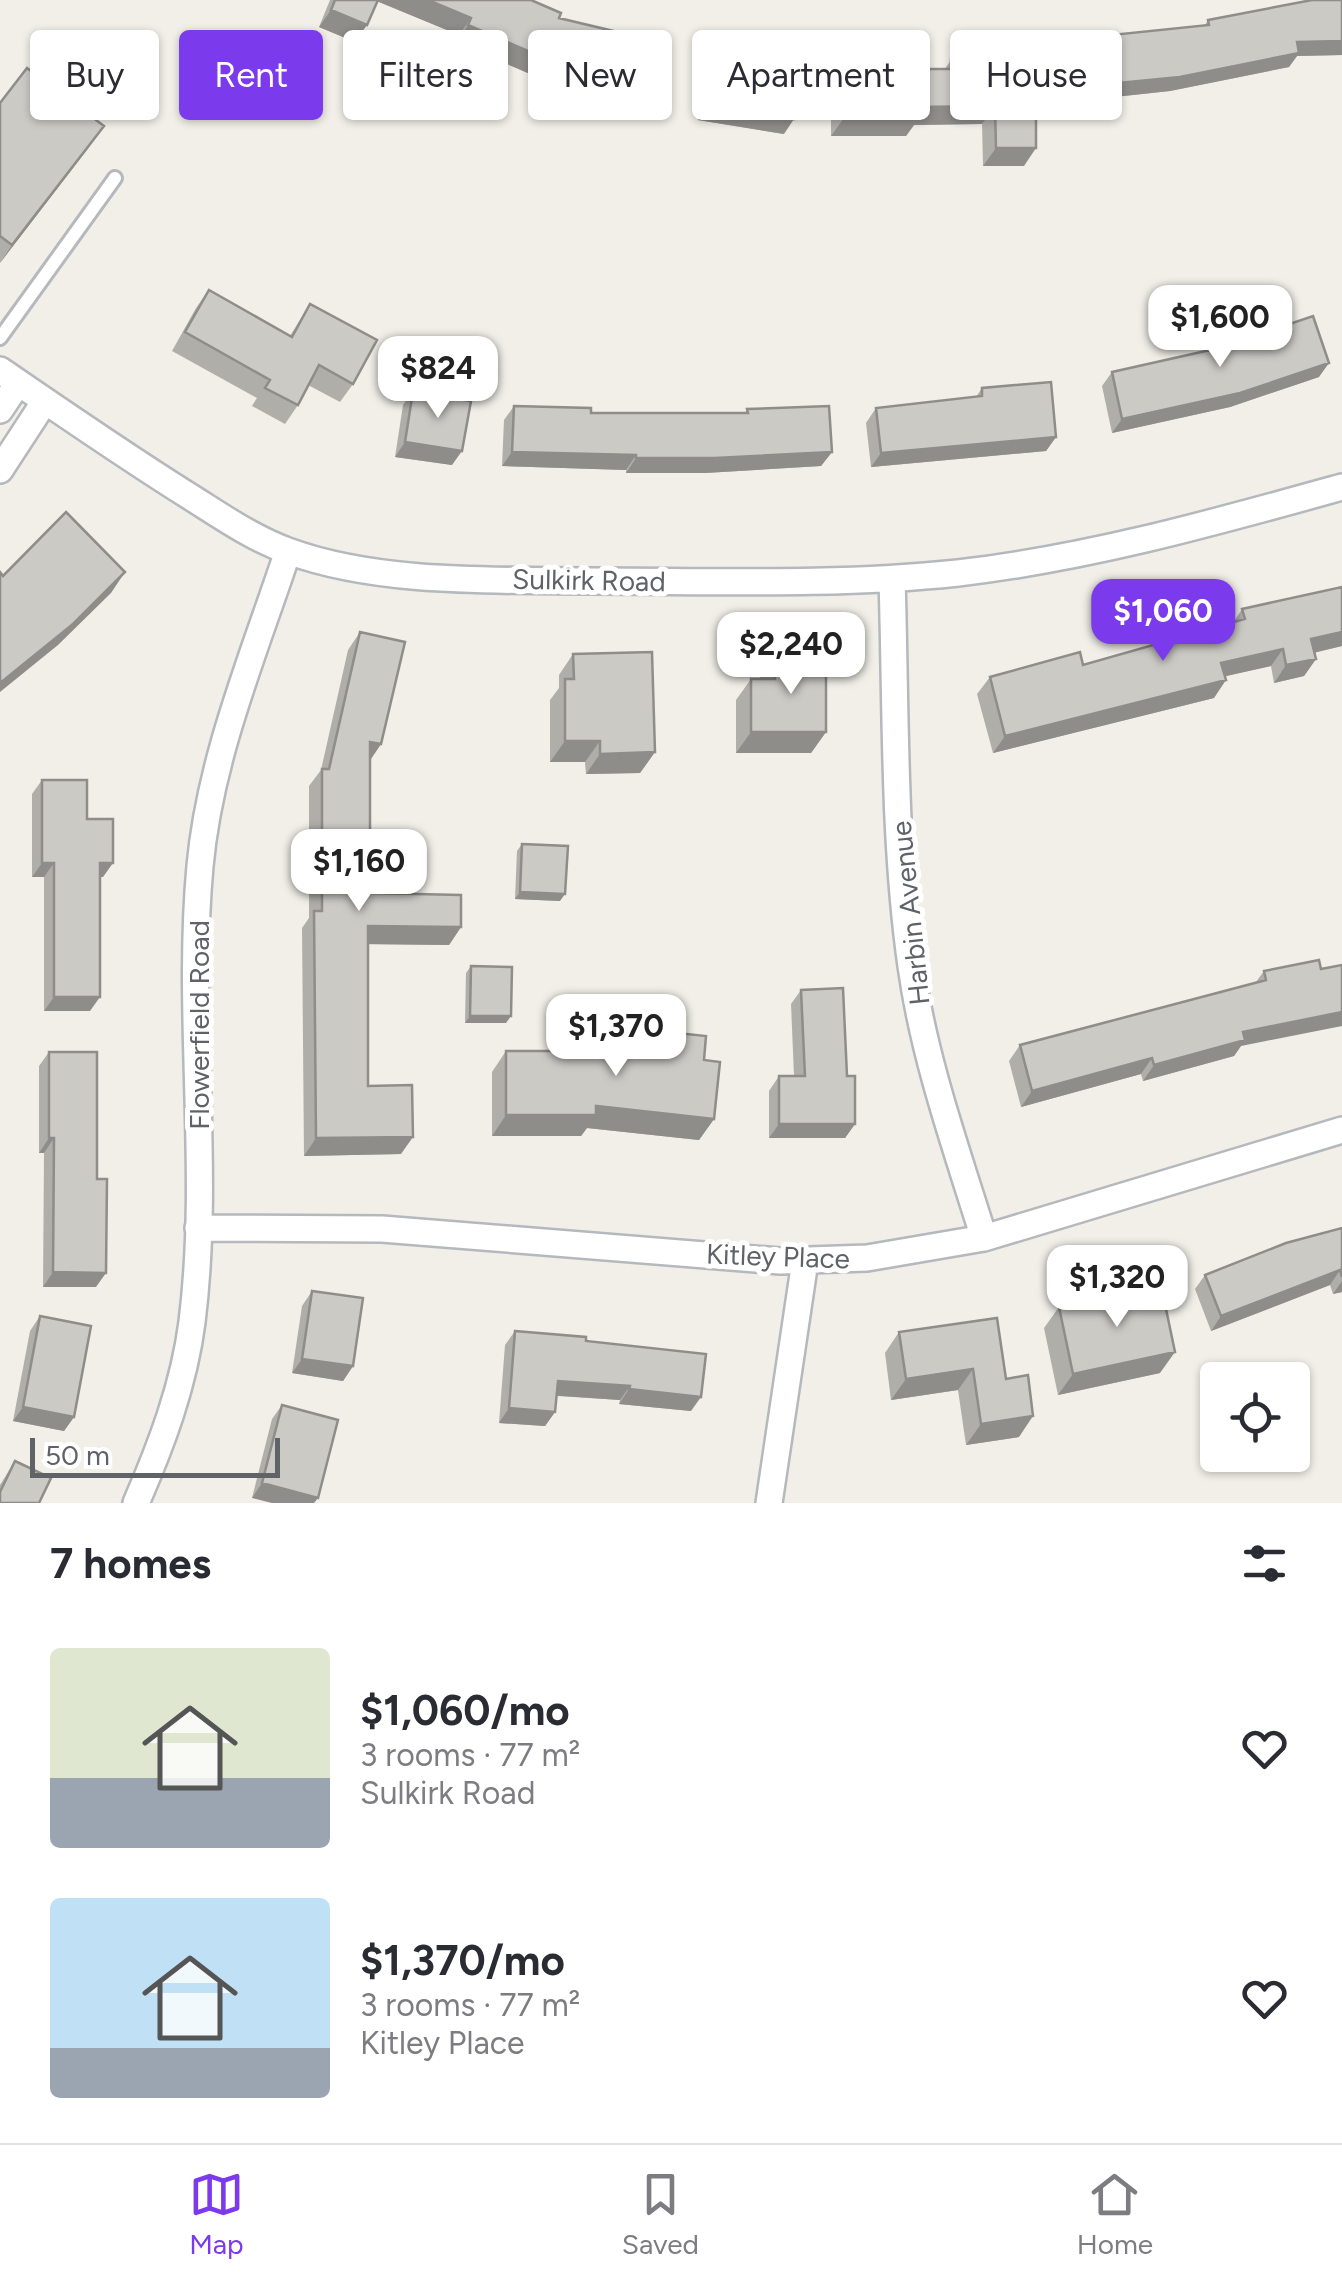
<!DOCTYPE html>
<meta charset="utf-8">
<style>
:root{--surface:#fff;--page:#f2f2f3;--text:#2b2b33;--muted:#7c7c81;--line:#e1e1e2;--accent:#7c3aed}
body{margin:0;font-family:Figtree,sans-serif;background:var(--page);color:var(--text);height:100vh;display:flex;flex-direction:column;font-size:38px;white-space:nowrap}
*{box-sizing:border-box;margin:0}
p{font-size:32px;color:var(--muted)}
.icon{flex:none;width:55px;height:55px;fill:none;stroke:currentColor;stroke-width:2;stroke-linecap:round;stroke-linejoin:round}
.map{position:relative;height:1503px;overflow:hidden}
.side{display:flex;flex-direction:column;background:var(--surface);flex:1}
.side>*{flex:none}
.banner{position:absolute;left:30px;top:30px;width:1282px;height:90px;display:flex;gap:20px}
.fabs{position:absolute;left:1200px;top:1362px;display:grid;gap:20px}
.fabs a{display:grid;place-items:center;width:110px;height:110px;border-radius:10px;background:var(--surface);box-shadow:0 2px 8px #0004;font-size:50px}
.scale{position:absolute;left:30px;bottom:25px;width:250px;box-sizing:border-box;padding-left:10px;border:5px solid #5f6368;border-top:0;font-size:28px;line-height:35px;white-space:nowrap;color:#5f6368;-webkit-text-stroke:8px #fff;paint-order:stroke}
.price{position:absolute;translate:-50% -85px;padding:0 22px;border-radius:20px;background:#fff;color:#222;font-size:32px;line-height:65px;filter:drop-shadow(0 2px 5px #0008)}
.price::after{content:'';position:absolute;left:50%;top:60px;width:30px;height:22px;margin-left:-15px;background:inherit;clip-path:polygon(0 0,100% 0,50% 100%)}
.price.selected{background:var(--accent);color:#fff}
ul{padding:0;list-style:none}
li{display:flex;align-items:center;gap:30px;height:250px;padding:0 50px}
li span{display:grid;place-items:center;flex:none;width:280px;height:200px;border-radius:10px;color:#555}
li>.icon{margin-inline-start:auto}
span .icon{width:120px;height:120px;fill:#fffc;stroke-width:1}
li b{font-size:42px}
h2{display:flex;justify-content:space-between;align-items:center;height:120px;padding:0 50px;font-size:42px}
.chip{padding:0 35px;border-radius:10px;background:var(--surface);box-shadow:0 2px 8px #0004;font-size:35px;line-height:90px}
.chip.selected{background:var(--accent);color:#fff}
.tab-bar{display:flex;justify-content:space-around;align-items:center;height:140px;border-top:2px solid var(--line);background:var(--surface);font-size:28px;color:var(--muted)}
.tab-bar a{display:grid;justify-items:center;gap:5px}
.tab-bar .selected{color:var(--accent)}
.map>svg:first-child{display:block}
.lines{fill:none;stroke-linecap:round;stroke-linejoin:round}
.service-casing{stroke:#b5b8bc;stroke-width:18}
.minor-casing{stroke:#b5b8bc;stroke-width:30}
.service{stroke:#fff;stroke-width:12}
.minor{stroke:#fff;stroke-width:25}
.wall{fill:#afaea9}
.shaded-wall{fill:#8f8d8a}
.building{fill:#cccac5;stroke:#8f8d8a;stroke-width:2.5}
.labels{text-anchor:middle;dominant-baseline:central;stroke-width:10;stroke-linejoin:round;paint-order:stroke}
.street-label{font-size:28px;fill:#5f6368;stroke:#fff}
</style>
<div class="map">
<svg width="1342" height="1503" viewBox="0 0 1342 1503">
<rect width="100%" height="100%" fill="#f1efe8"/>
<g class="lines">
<defs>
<path id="service" d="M0,338l115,-160"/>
<path id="minor" d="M0,370c63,43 125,86 189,126 32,20 63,42 99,55 90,33 205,29 300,30 124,0 247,5 370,-8 131,-15 258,-51 384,-86
M0,410l18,-27
M0,470l45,-69
M892,579c4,128 1,260 19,387 13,93 45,182 73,272
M198,1228l184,1 398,32 87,-3 117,-20 358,-108
M136,1503c25,-57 48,-118 56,-181 19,-152 -6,-305 8,-456 10,-109 54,-212 88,-315
M769,1503l36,-242"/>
</defs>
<use href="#service" class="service-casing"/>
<use href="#minor" class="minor-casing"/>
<use href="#service" class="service"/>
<use href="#minor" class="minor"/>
</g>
<path class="wall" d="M330,0h201l28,18 85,90 -79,-19 -109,-47 3,-7 -82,-34 -22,41 -36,-15z
M1342,0v55l-45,1 -8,11 -119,24 -93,10 -5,-49 10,-14 123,-13 3,-5z
M716,58l68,76 -86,-14 8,-48z
M1036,59l-12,107h-41l-1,-42 -68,1 -8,11h-75v-49l13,-18h101l6,-9z
M0,103l89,44 -89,116z
M209,290l81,46 20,-32 43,80 -13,18 -32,-17 -10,20 -13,19 -33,-18 5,-8 -85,-47 24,-43z
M1112,372l207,5 -89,30 -118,26 -10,-47z
M982,388l74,49 -10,14 -175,16 -5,-44 10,-15 100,-11z
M413,391l39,74 -57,-8 8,-52z
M514,406l77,7h154l2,-4 85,43 -11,14 -116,7h-79v-3l-124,-4 2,-46z
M1342,587v59l-28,7 2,6 -12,17 -30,7 -3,-17 -46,10 -11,22 -221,55 -16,-59 13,-17 93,-12 150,-42 9,-14z
M360,632l21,112 -11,16v133l91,34 -12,18 -81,-1v142l33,68 -97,2 -2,-228 7,-10v-132l12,-16 27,-120z
M573,654l82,98 -15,21 -54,1 -1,-12h-35v-62l9,-12v-13z
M775,656l51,76 -15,21h-75v-53l15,-21h9v-3z
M42,780l45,39 16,58h-3l-10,134h-46v-134h-12v-83z
M522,844l38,57 -45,-2 2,-48z
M1319,960l-78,86 -7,10 -91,25 -2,-7 -120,33 -12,-46 11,-16 236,-63 8,-11z
M471,966l35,57h-41l1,-50z
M801,990l46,86 8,48 -10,14h-76v-47l10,-15h15l-3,-72z
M640,1029l64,31 10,59 -15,21 -112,-12 -6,8h-89v-64l14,-21h119z
M49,1052l47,235h-53l1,-134h-5v-87z
M1342,1228v64l-9,2 -3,-9 -119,46 -16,-42 10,-14z
M312,1291l41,75 -10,15 -51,-8 10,-67z
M1059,1307l101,66 -102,22 -14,-67z
M40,1316l34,101 -10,14 -51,-10 17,-90z
M515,1331l71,10 105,70 -72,-7 1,-4 -63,-4 -2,16 -10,14 -46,-3 6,-78z
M899,1332l107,47 13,58 -53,8 -8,-55 -67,10 -6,-47z
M282,1405l32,98 -62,-5 20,-79z
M15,1461l-15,42v-18z"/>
<path class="shaded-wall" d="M374,0h54l43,18 -12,17z
M331,10l36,15 -12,17 -36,-15z
M468,25l189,66 -13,17 -79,-19 -109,-47z
M1342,41v14l-45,1 -8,11 -119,24 -93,10 10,-15 210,-44z
M708,106l86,13 -10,15 -86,-14z
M995,106l-13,18 -68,1 -8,11h-75l13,-18 75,-11z
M104,126l-15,21 -89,116 12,-18z
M996,148h40l-12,18h-41z
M1329,363l-10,14 -89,30 -118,26 10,-14z
M1056,437l-10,14 -175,16 10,-14z
M405,442l57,9 -10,14 -57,-8z
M512,452l124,3 -10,15 -124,-4z
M832,452l-11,14 -116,7h-79l10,-15z
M125,572l-14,21 -53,52 -58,47v-9z
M1342,632v14l-43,10 12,-17z
M1283,649l-12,17 -62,14 12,-17z
M1316,659l-12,17 -30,7 12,-18z
M1226,680l-12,18 -221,55 12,-17z
M751,732h75l-15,21h-75z
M565,741h35l-15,21h-35z
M370,742l11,2 -12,18z
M655,752l-15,21 -54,1 14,-20z
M42,863h12l-10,14h-12z
M100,863h13l-10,14h-13z
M520,892l45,2 -5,7 -45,-2z
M368,926l93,1 -12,18 -93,-1z
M54,997h46l-10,14h-46z
M1342,1012v14l-101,20 -7,10 -91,25 11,-16 89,-33z
M470,1016h41l-5,7h-41z
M1152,1058l-11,16 -120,33 11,-16z
M596,1106l118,13 -15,21 -112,-12 -6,8h-89l14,-21z
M779,1124h76l-10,14h-76z
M413,1137l-12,17 -97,2 12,-18z
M49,1138h5l-10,15h-5z
M1340,1270l-10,15 -119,46 10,-15z
M53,1272l53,1 -10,14h-53z
M1342,1281v11l-9,2z
M1175,1352l-15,21 -102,22 15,-21z
M302,1359l51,7 -10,15 -51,-8z
M973,1369l-15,21 -67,10 15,-21z
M558,1381l72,5 -10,14 -72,-5z
M629,1389l72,8 -10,14 -72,-7z
M23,1407l51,10 -10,14 -51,-10z
M509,1408l46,4 -10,14 -46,-3z
M1033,1416l-14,21 -53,8 15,-21z
M262,1483l56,15 -4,5h-42l-20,-5z"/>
<path class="building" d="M335,0h43l-11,25 -36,-15z
M428,0h103l30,13 -2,5 109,26 -11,47 -80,-19 -109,-47 3,-7z
M1312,0h30v41l-45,1 2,11 -119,24 -93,9 -5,-48 127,-13 -1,-5z
M716,58l86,13 -8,48 -86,-13z
M1036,59v89h-40l-1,-42 -76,1v11h-75v-49h107v-9z
M27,68l77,58 -92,119 -12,-9v-133z
M209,290l83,47 18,-33 67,36 -24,44 -34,-19 -21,40 -33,-17 5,-8 -85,-48z
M1313,316l16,47 -89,30 -118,26 -10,-47 107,-24z
M1051,382l5,55 -175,16 -5,-45 106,-12v-8z
M413,391l58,10 -9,50 -57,-9z
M514,406l77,2v5h157l-1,-4 82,-3 3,46 -117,6h-79v-3l-124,-3z
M66,512l59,60 -52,52 -73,59v-111l3,4z
M1342,587v45l-31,7 5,20 -30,6 -3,-16 -62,14 5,17 -221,56 -15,-59 90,-25 3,13 162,-46 -3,-10z
M360,632l45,10 -24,102 -11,-2v151l91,2v32l-93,-1v160l44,-1 1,52 -97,1 -2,-227h8v-142h7z
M652,652l3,100 -55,2v-13h-35v-62h9l-1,-25z
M775,656h51v76h-75v-53h24z
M42,780h45v39h26v44h-13v134h-46v-134h-12z
M522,844l46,2 -3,48 -45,-2z
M1319,960l2,9 21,-4v47l-99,20 2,8 -91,25 -2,-7 -120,33 -12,-46 246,-65 -2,-9z
M471,966l41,1 -1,49h-41z
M843,988l4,88h8v48h-76v-48h26l-4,-86z
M640,1029l66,7 -2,24 16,2 -6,57 -118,-13v9h-90v-64h131z
M49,1052h48v127h10l-1,94 -53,-1 1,-134h-5z
M1342,1228v49l-2,-7 -119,46 -16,-41 81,-32z
M1161,1285l14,67 -102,22 -14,-67z
M312,1291l51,7 -10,68 -51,-7z
M40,1316l51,10 -17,91 -51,-10z
M997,1318l9,61 22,-4 5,41 -52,8 -8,-55 -67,10 -7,-47z
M515,1331l71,6v4l120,13 -5,43 -72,-8 1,-3 -72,-5 -3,31 -46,-4z
M282,1405l56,15 -20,78 -56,-15z
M15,1461l36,17 -12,25h-39v-11z"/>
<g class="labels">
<g class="street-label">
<text transform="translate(589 580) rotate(1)">Sulkirk Road</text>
<text transform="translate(910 913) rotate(-96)">Harbin Avenue</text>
<text transform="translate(199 1025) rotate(-90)">Flowerfield Road</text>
<text transform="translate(778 1256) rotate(2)">Kitley Place</text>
</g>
</g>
</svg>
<div class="fabs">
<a><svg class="icon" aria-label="locate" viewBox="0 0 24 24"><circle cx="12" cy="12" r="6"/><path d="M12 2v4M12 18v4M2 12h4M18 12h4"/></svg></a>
</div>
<div class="scale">50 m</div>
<b class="price" style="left:1220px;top:370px">$1,600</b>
<b class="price" style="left:438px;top:421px">$824</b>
<b class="price selected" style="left:1163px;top:664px">$1,060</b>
<b class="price" style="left:791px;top:697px">$2,240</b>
<b class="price" style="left:359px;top:914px">$1,160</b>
<b class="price" style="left:616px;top:1079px">$1,370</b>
<b class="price" style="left:1117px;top:1330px">$1,320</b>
<div class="banner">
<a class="chip">Buy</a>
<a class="chip selected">Rent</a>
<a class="chip">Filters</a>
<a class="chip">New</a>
<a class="chip">Apartment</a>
<a class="chip">House</a>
</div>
</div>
<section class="side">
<h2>7 homes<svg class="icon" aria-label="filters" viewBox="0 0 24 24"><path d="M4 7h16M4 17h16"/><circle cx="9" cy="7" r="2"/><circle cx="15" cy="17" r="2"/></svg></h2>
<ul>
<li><span style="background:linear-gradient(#dfe7d0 65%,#9aa5b1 0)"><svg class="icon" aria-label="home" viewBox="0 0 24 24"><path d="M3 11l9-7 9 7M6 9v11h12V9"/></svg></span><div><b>$1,060/mo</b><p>3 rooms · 77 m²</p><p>Sulkirk Road</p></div><svg class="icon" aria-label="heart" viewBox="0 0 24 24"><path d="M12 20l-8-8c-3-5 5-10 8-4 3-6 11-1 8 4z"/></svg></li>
<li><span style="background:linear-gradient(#bfe0f5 75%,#9aa5b1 0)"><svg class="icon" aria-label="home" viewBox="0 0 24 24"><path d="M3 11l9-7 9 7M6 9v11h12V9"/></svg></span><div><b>$1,370/mo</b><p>3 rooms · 77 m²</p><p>Kitley Place</p></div><svg class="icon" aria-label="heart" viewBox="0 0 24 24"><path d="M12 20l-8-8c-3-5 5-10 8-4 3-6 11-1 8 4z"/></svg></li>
</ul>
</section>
<nav class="tab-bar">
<a class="selected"><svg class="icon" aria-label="map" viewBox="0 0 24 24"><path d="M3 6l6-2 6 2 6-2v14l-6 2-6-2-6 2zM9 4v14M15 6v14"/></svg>Map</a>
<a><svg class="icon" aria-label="saved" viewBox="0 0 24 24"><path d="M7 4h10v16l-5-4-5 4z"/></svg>Saved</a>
<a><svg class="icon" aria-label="home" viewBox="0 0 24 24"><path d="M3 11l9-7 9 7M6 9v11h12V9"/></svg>Home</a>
</nav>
